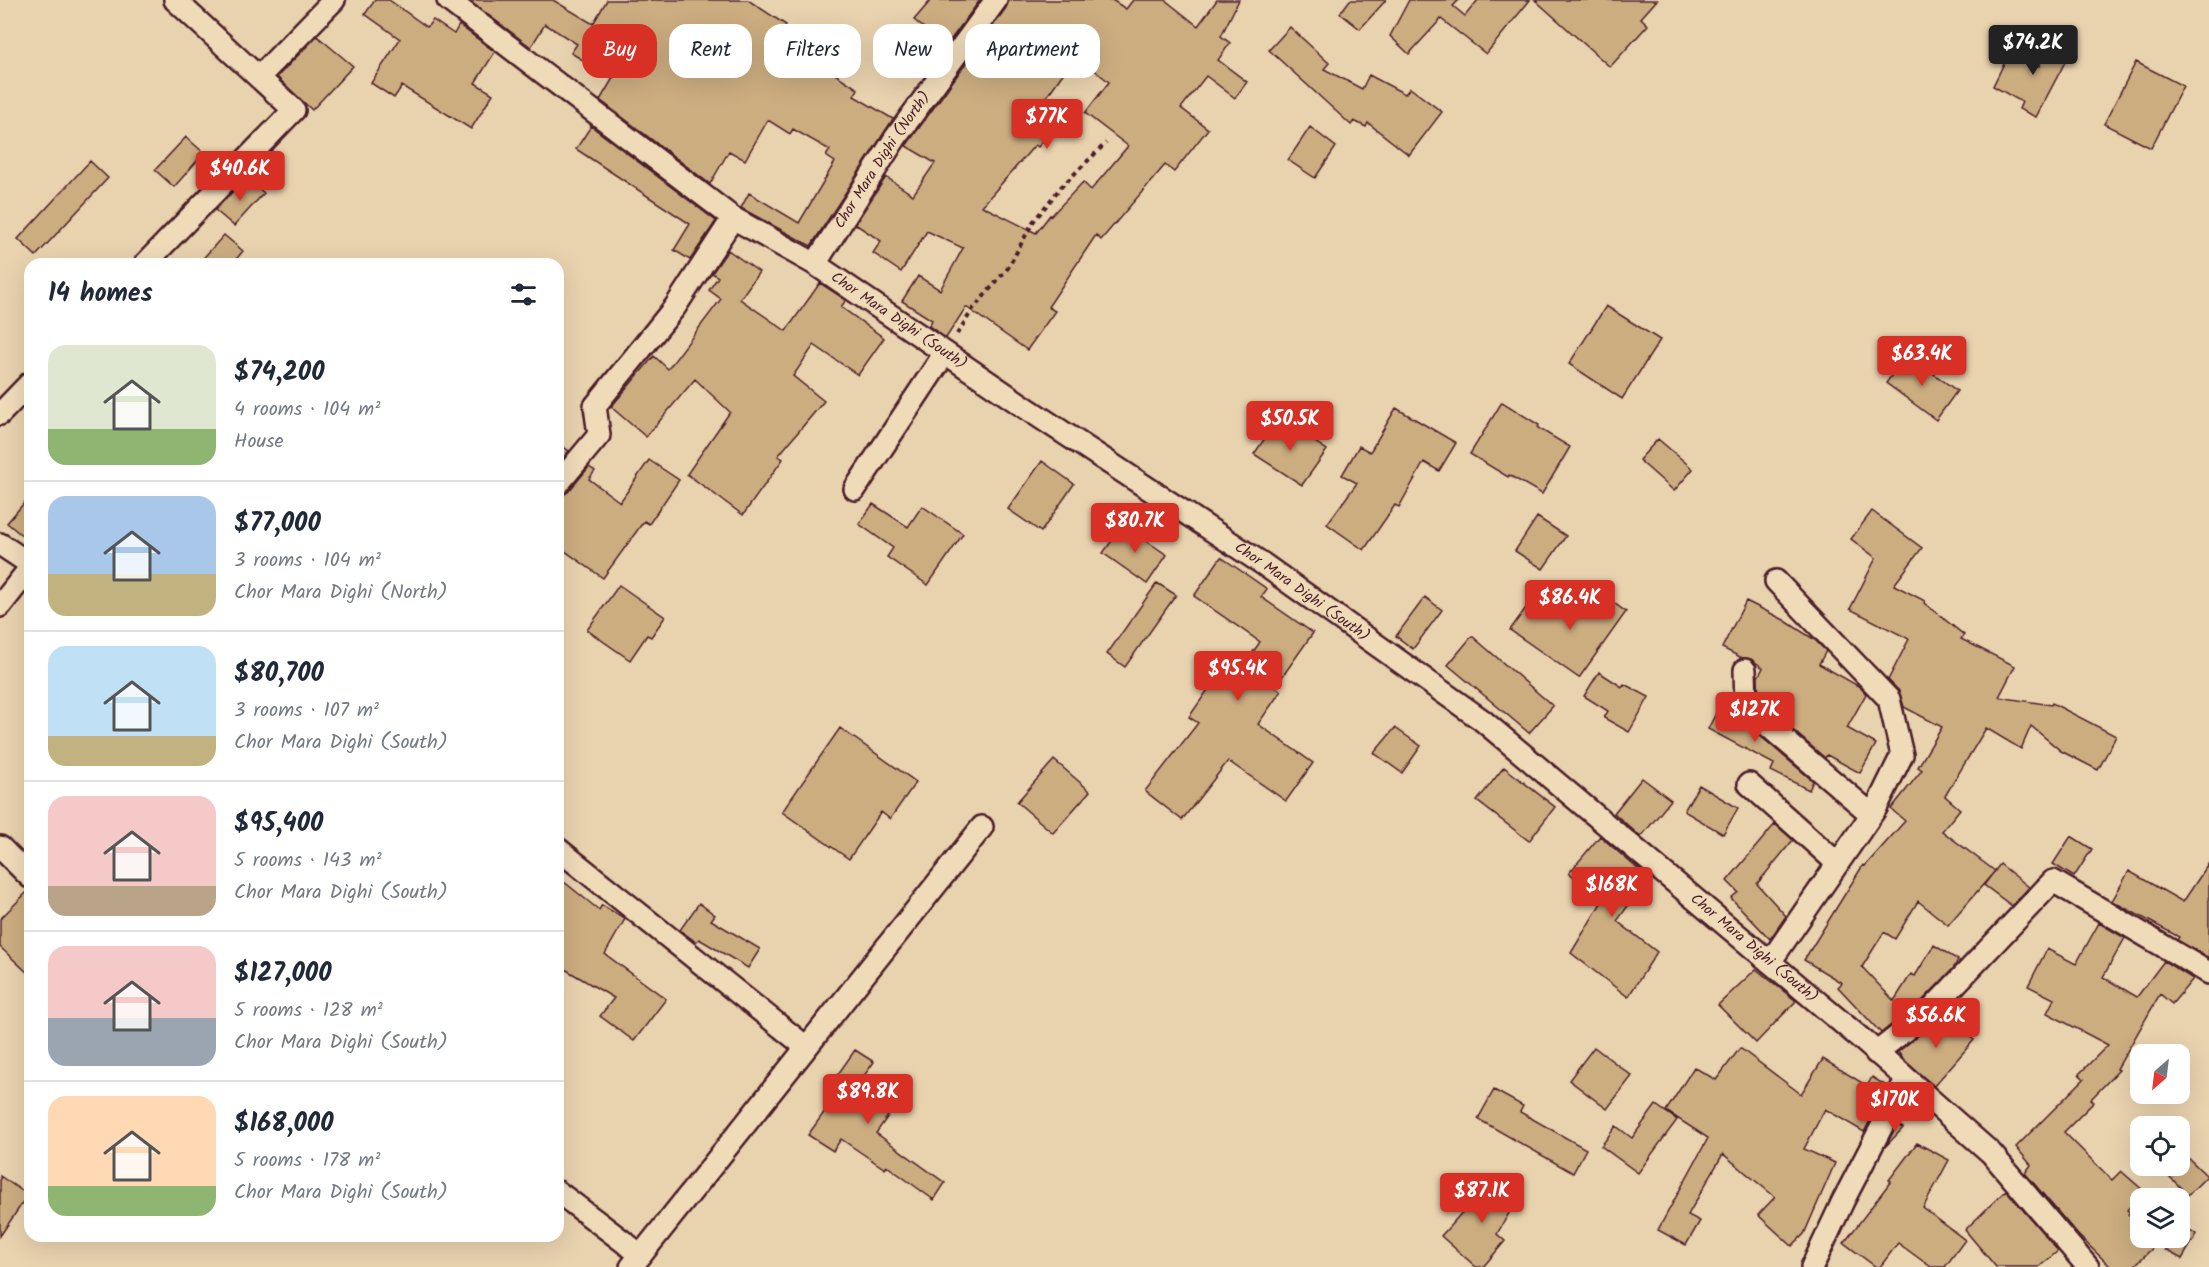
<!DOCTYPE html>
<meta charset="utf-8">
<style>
:root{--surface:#fff;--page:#f2f2f3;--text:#1f2937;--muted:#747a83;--line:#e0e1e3;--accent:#d93025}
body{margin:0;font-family:Kalam,sans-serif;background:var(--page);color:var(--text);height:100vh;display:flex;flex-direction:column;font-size:22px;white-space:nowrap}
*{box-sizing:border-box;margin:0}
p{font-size:20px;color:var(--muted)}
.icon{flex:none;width:33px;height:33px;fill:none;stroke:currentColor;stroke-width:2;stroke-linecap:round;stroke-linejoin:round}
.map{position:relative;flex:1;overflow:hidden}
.drawer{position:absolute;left:24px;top:258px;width:540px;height:984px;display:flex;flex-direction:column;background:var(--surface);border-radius:18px;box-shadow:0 6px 24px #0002}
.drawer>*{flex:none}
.hud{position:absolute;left:582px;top:24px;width:570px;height:54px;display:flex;gap:12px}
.needle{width:39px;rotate:208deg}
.buttons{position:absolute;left:2130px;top:1044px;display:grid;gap:12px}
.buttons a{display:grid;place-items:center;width:60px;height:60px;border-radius:12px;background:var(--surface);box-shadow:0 6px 24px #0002;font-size:30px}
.price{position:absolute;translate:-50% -51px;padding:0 14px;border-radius:6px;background:var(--accent);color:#fff;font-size:20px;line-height:39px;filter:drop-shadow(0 2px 3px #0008)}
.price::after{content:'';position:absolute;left:50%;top:36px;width:18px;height:14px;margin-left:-9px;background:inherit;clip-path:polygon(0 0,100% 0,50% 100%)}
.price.current{background:#222;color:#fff}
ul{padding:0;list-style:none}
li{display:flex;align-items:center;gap:18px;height:150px;padding:0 24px}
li+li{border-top:2px solid var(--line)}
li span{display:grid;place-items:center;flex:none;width:168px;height:120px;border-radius:18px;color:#555}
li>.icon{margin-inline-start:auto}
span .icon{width:72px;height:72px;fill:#fffc;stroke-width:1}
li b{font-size:26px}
h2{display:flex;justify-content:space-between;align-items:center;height:72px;padding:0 24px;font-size:26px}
.chip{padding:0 21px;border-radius:18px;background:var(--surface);box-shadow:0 6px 24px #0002;font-size:21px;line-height:54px}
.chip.current{background:var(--accent);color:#fff}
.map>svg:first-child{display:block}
.building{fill:#ccad80;stroke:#4a1f2b;stroke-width:1.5;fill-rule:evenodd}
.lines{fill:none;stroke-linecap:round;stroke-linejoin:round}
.street-casing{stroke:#4a1f2b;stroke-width:26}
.path{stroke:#4a1f2b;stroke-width:4;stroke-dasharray:4.5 4.5;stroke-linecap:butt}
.street{stroke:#f0dbb9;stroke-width:21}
.labels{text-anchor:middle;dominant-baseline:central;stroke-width:4.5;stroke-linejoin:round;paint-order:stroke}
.street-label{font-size:15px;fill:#4a1f2b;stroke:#f0dbb9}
</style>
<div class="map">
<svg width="2209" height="1267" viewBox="0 0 2209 1267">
<rect width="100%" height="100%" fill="#e9d2ae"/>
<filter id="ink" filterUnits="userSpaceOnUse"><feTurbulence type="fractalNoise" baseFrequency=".0167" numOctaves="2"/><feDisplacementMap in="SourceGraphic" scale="12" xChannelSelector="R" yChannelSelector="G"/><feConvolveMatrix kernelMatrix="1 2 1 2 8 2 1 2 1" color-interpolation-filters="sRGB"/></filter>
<g filter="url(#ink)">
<path class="building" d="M375,0h14l38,27 6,-7 21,14 5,-9 36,27 -20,31 18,11 -22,35 -69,-43 -8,12 -23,-15 29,-44 -35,-25z
M474,0h79l40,24 14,-24h141l38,25 -8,12 80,52 -4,7 39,23 -82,127 -70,-38 8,-15 50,30 36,-61 -9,-6 4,-6 -37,-21 -3,5 -22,-14 -23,40 -16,-9 -19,33 -110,-84 13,-22 -42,-25 6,-9 -32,-20 -14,23 -59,-44z
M931,0h49l-34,46 -32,-26z
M1009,0h103l14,9 7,-9h32l33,26 19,-26h22l-18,36 9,7 -12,17 29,22 -12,16 -29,-22 -25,32 27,21 -34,43 -9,-7 -64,75 -5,-5 -48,72 7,4 -28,39 -61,-43 -20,31 -17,-12 3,-6 -30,-19 16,-25 22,14 23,-42 -36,-17 -26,41 -28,-19 8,-12 -26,-17 31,-47 27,18 22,-32 -29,-17 100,-138zM1076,55l33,27 -24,31 43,33 -37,44 -8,-8 -32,34 -1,-1 -14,18 -54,-27 53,-61 3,2 18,-22 -18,-16z
M1350,0h36l-26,29 -20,-16z
M1409,0h50l-6,6 12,10 13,-16h52l-44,54 -45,-35 -32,35 -19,-18z
M1535,0h122l-16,18 7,7 -38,42z
M1290,27l39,36 -5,6 38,20 7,-14 36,19 5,-6 32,24 -33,43 -41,-32 -2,4 -12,-6 -3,4 -82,-75z
M2056,35l18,10 -38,72 -17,-8 3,-7 -29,-16 17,-35 29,15z
M317,36l36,30 -41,44 -35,-33z
M2136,62l47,24 -32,62 -47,-24z
M591,126l125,95 -26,39 -16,-10 16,-26 -114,-75z
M1310,127l26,20 -21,31 -27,-18z
M186,137l18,16 -30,34 -19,-17z
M90,161l18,17 -72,78 -18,-17z
M246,178l18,15 -30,33 -19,-16z
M224,235l19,16 -11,13h-34z
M728,250l31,22 -19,27 46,32 34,-48 26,17 -5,7 43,31 -26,37 -44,-30 -21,31 31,25 -46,55 5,3 -40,56 -56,-41 43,-62 -35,-33 -49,58 -35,-30 43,-51 14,13 53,-70 -12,-9 9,-13 -6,-4z
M1606,306l54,34 -38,59 -53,-35z
M1907,354l50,37 -21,29 -50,-37z
M1502,402l37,23 -1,3 32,19 -28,47 -33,-19 -1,2 -38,-23z
M1396,408l60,35 -17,28 -15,-9 -25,45 -4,-2 -31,45 -37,-26 30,-41 -15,-8 17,-29 11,6z
M1279,418l48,32 -25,35 -48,-31z
M1658,439l35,30 -19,22 -35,-31z
M558,443l11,8 -11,13z
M649,460l30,20 -30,44 -5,-3 -41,57 -45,-32v-50l10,-4 21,-25 6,4 -6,8 31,23z
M1042,461l32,23 -33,48 -33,-23z
M30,496v46l-23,-19z
M873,504l35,23 14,-21 41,28 -35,51 -41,-28 6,-9 -34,-24z
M1872,511l50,37 -28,37 31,16 -1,2 40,32 -3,4 54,27 -16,31 52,8 1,-2 64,33 -18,34 -37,-19 -30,-25 -10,23 -35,-21 -41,68 15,13 -18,22 53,40 -47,54 -30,-24 -23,38 -11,-7 -22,35 32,34 17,-27 4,2 19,-31 24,15 -5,9 -30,31 -42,33 -43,-46 4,-4 -38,-23 59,-95 2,1 40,-45 -14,-12 31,-39 -4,-3 24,-40 -38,-20 -5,-16 -11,-11 21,-41 -59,-30 26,-51 -25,-19z
M1537,517l29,19 -23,33 -28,-18z
M1123,525l44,30 -20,29 -44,-31z
M1221,557l46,32 -6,8 52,36 -38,54 6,4 -23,33 55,39 -27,38 -58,-40 -46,59 -37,-29 53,-68 -9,-6 27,-39 13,9 31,-45 -66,-46z
M1157,583l19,12 -51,72 -18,-13z
M619,585l46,32 -14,20 -4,-2 -17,25 -43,-30z
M1595,589l31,23 -47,66 -69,-48 23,-32 28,20 8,-11 8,5z
M1425,597l17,13 -29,39 -17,-13z
M1746,601l38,19 31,20 11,11 -7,13 41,23 6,7 -19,34 29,16 -16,29 -33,-18 -2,3 -66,-57 -1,-24 5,-9 -12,-9 -9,-1 -20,-10z
M1472,636l81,70 -24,27 -81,-68z
M1599,672l23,15 2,-3 25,13 -20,35 -25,-14 4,-7 -24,-15z
M1725,696l8,4 1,12 4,5 75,64 -4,9 -38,-19 3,-7 -66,-35z
M840,728l76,54 -26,37 -9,-7 -32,47 -67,-47z
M1395,728l26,18 -19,27 -28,-20z
M1054,760l36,31 -37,42 -36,-31z
M1504,767l51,40 -26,34 -52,-40z
M1642,778l29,22 -30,37 -27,-24z
M1699,785l39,23 -15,26 -39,-23z
M1775,824l18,16 -36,44 29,32 -16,23 -39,-41 7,-6 -11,-11z
M1600,836l48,42 -31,43 40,31 -29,45 -57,-44 33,-55 -35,-25z
M2071,836l21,13 -18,28 -21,-13z
M2209,863v95l-32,-18 2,-3 -67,-36 17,-30 54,31z
M2000,864l29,23 -17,19 -28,-21z
M558,877l41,33 3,-5 23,14 -20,35 61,45 -32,42 -34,-25 14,-18 -56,-33z
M30,889v86l-30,-28v-28z
M699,903l16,12 -4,5 49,29 -12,19 -49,-29 -3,3 -16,-12z
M2099,923l26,15 -22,39 34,20 27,-36 29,18 -21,25 -12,-10 -43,75 2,1 -28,29 3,3 -30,30 48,48 9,-9 23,20 -17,19 3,2 -2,2 12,12v12h23l-30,29h-22l-33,-32 -53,-62 6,-8 -15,-18 68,-68 -5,-5 29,-29 -61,-32 7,-14 -26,-13 19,-37 29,15z
M1756,969l40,32 -40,42 -38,-38z
M1944,1014l30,26 -40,46 -30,-26 -6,-8z
M1594,1047l38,29 -25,33 -38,-29z
M1740,1048l61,46 22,-35 44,27 5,-9 16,10 -24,45 -39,-23 -21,40 31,14 -31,71 -12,12 -34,-31 17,-18 -52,-43 -35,61 12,6 -14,24 -28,-15 50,-92 -42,-27 28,-44 22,13z
M855,1050l19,12 -11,15 35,25 -22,31 69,50 -11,17 -47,-34 -2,3 -44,-30 -8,12 -25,-16 32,-45 -9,-6z
M1494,1090l29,16 -3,6 66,37 -13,24 -95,-54z
M1656,1105l21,15 -39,53 -37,-27 15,-20 16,12z
M1897,1125l6,3 -17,18z
M1917,1143l32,17 -26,48 42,32 -20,27h-14l-33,-24 -18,24h-4l-32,-24 47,-62 -2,-1z
M2182,1152l25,24 -19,19 -24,-24 5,-5h11v-11z
M0,1176l28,19 -28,41z
M1491,1177l29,17 -23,40 8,7 -22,26h-7l-35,-31 25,-28 6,4z
M2006,1190l52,61 -19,16h-43l-31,-37z
M2180,1225l17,9 -15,25 -17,-9 8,-12h7z"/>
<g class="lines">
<defs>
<g id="street">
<path id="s1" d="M448,0l285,218 82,46 211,144 237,156 219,156 383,322 126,111 97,114"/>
<path d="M259,77l75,-77"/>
<path d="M145,264l149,-154 -119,-110"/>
<path id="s2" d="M815,264l81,-127 100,-137"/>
<path d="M0,414l30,-31"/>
<path d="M558,484l41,-49 -4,-29 80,-99 58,-89"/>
<path d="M855,489l90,-136"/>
<path d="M0,544l30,20"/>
<path d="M0,606l30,-38"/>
<path d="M1745,670l1,37 125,107"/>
<path d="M1749,784l88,79"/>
<path d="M0,847l30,30"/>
<path d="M558,849l248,198"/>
<path d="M1770,962l106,-154 26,-53 -13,-56 -113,-118"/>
<path d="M1876,1053l56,-44 121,-128 156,92"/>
<path d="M558,1192l83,63 -10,12"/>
<path d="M641,1255l341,-428"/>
<path d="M1812,1267l31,-66 63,-121"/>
</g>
</defs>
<use href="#street" class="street-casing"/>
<path class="path" d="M957,334l16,-25 35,-41 25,-46 28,-35 45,-44"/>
<use href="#street" class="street"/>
</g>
</g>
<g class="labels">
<g class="street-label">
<text stroke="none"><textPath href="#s2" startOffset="124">Chor Mara Dighi (North)</textPath></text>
<text stroke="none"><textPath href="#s1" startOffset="554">Chor Mara Dighi (South)</textPath></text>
<text stroke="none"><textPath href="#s1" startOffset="1040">Chor Mara Dighi (South)</textPath></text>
<text stroke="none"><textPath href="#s1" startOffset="1616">Chor Mara Dighi (South)</textPath></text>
</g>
</g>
</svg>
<div class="buttons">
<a><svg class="needle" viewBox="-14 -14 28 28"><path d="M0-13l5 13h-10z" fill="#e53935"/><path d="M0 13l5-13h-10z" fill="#747a83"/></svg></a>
<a><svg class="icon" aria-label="locate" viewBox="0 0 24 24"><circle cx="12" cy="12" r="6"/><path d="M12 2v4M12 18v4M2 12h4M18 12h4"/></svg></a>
<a><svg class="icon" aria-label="layers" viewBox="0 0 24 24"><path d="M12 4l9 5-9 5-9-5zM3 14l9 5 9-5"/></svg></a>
</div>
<b class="price current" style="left:2033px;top:76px">$74.2K</b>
<b class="price" style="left:1047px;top:150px">$77K</b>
<b class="price" style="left:240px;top:202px">$40.6K</b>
<b class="price" style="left:1922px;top:387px">$63.4K</b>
<b class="price" style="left:1290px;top:452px">$50.5K</b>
<b class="price" style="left:1135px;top:554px">$80.7K</b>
<b class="price" style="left:1570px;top:631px">$86.4K</b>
<b class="price" style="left:1238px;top:702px">$95.4K</b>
<b class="price" style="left:1755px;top:743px">$127K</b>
<b class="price" style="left:1612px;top:918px">$168K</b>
<b class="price" style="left:1936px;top:1049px">$56.6K</b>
<b class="price" style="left:868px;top:1125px">$89.8K</b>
<b class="price" style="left:1895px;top:1133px">$170K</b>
<b class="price" style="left:1482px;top:1224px">$87.1K</b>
<div class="hud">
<a class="chip current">Buy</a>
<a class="chip">Rent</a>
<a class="chip">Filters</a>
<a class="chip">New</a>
<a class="chip">Apartment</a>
</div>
<section class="drawer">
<h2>14 homes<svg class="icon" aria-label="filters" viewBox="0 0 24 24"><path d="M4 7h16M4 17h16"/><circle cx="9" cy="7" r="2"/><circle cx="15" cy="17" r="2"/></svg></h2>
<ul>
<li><span style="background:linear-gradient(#dfe7d0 70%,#8fb573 0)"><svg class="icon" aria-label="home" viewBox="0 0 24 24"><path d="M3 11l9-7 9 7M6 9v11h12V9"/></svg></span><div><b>$74,200</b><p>4 rooms · 104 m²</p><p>House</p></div></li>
<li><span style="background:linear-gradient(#a9c7e8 65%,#c2b280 0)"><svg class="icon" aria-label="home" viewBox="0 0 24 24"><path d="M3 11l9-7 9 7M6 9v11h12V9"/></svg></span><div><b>$77,000</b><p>3 rooms · 104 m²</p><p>Chor Mara Dighi (North)</p></div></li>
<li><span style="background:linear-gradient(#bfe0f5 75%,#c2b280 0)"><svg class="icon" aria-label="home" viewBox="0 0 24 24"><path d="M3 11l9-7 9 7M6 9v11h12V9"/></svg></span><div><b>$80,700</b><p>3 rooms · 107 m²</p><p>Chor Mara Dighi (South)</p></div></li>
<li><span style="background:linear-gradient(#f6c9c9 75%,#b9a48a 0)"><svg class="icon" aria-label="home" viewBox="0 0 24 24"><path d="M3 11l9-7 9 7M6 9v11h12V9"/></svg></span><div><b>$95,400</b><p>5 rooms · 143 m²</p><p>Chor Mara Dighi (South)</p></div></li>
<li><span style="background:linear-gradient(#f6c9c9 60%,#9aa5b1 0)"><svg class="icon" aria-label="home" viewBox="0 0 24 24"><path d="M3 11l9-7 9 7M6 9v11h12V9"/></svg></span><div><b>$127,000</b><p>5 rooms · 128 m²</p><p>Chor Mara Dighi (South)</p></div></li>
<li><span style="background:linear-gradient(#ffd9b3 75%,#8fb573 0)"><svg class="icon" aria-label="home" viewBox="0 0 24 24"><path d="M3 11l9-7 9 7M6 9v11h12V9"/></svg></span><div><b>$168,000</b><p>5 rooms · 178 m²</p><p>Chor Mara Dighi (South)</p></div></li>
</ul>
</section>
</div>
